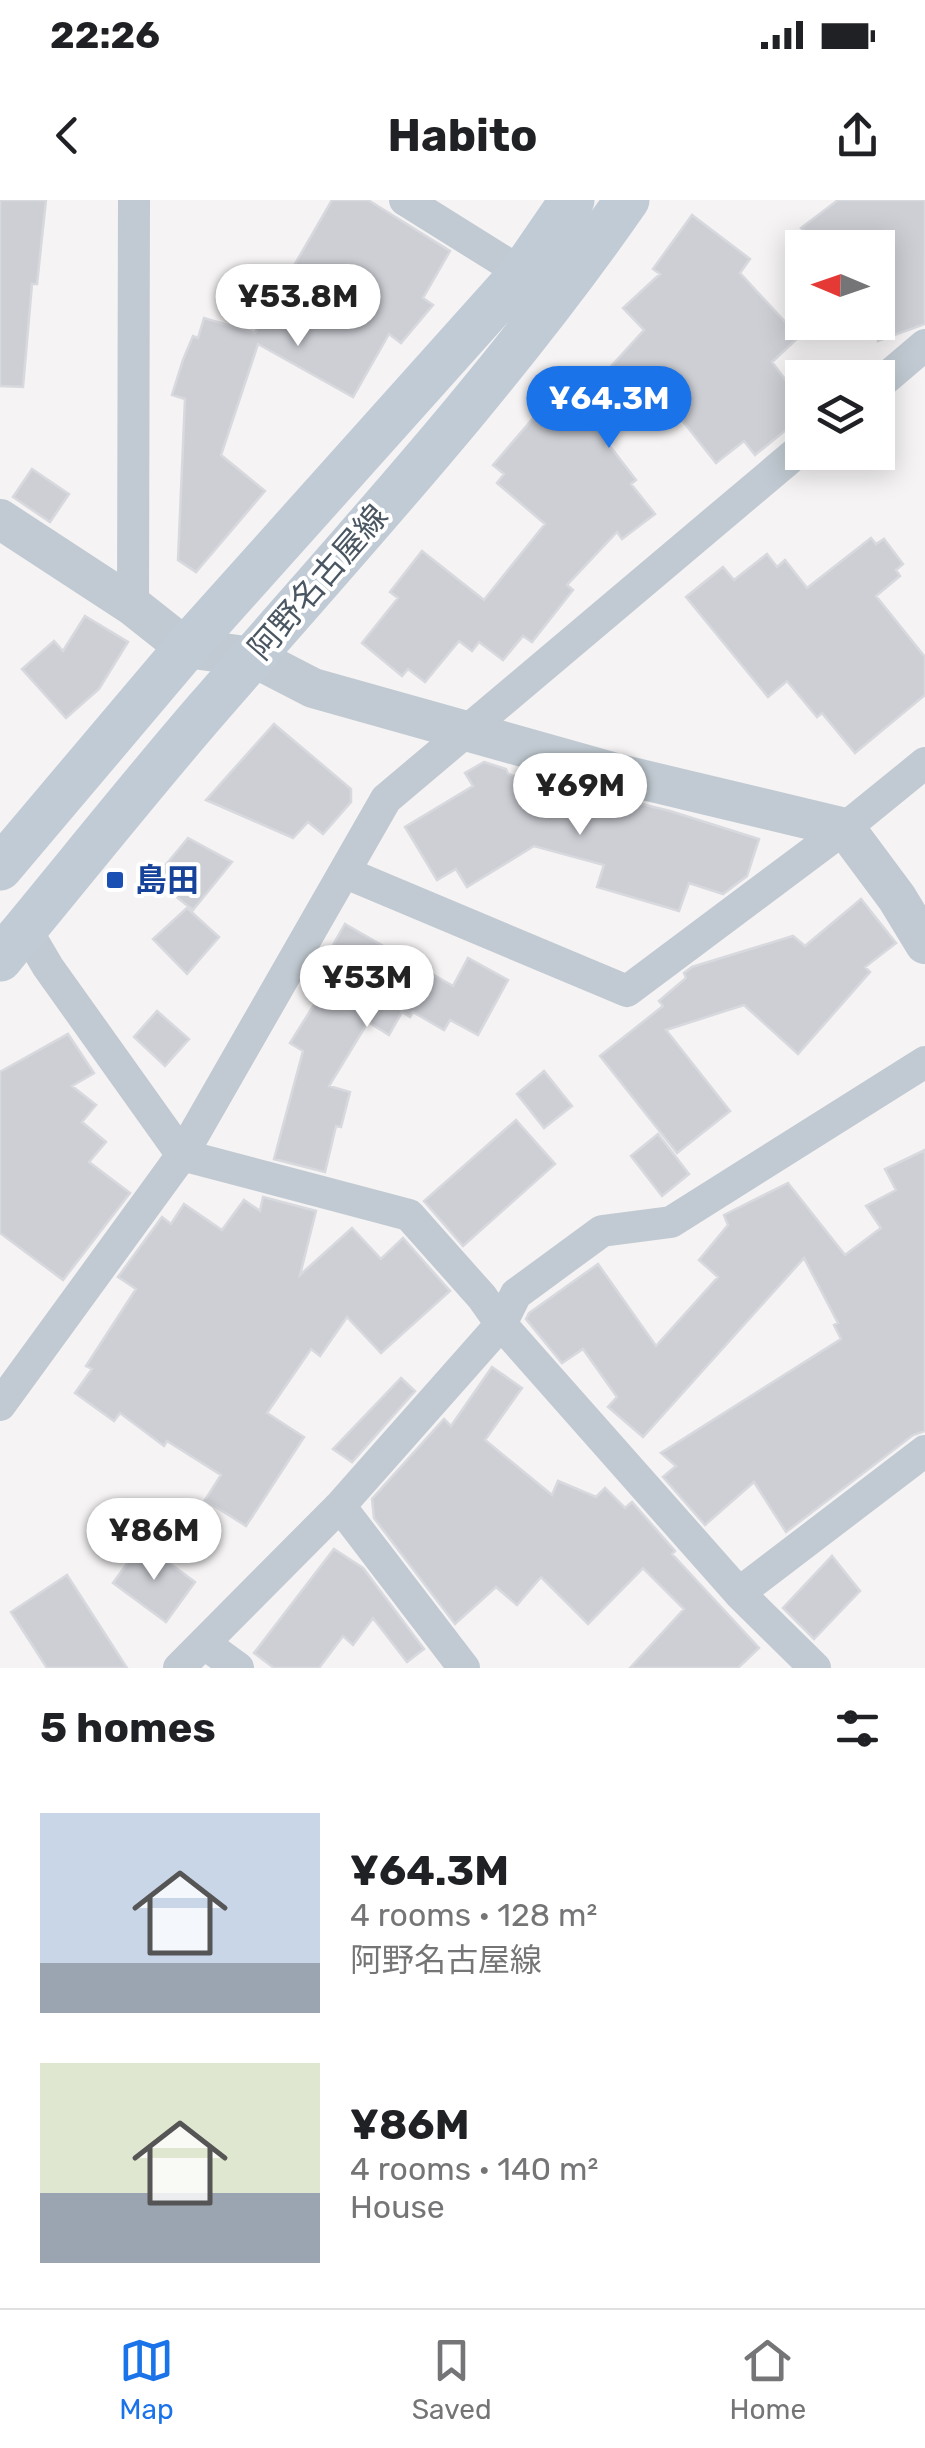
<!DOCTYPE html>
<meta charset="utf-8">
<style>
:root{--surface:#fff;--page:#f2f2f2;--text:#202124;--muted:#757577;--line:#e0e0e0;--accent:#1a73e8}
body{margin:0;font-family:Rubik,"Noto Sans JP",sans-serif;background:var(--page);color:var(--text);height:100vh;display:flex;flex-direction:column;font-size:38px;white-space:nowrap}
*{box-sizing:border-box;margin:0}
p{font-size:32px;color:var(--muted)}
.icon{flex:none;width:55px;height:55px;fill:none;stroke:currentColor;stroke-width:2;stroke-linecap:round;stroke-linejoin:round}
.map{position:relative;height:1468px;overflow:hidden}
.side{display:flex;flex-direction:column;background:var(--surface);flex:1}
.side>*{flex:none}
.needle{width:65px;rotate:272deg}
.tools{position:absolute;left:785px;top:30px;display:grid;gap:20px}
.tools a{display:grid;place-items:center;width:110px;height:110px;border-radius:0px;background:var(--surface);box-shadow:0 5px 25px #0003;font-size:50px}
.price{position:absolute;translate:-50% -85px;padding:0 22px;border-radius:35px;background:#fff;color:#222;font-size:32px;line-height:65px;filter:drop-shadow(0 2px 5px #0008)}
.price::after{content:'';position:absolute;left:50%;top:60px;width:30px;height:22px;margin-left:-15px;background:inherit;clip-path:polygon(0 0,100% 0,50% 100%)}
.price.on{background:var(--accent);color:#fff}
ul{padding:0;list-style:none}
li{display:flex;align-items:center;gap:30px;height:250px;padding:0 40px}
li span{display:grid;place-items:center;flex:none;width:280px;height:200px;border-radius:0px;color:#555}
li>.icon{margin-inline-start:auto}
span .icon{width:120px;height:120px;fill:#fffc;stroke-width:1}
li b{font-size:42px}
h2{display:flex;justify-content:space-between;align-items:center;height:120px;padding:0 40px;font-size:42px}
.status{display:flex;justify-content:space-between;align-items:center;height:70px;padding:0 50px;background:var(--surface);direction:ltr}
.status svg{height:28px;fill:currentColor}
header{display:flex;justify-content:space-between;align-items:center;height:130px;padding:0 40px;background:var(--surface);font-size:45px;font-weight:700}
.dock{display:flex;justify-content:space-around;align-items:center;height:140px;border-top:2px solid var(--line);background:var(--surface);font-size:28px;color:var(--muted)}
.dock a{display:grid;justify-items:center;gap:5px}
.dock .on{color:var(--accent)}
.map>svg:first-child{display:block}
.building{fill:#cdcfd5;stroke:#d7d9de;stroke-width:2.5}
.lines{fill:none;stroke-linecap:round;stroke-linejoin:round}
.minor{stroke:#c1cad2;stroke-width:32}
.tertiary{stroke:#c1cad2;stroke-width:40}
.secondary{stroke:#c1cbd6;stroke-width:45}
.transit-dot{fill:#1a4fb4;stroke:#fff;stroke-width:4}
.labels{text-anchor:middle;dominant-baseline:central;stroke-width:8;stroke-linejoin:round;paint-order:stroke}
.street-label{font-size:32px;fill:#4a5661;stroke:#fff}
.transit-label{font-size:32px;font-weight:bold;fill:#164399;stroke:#fff;text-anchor:start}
</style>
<div class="status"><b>22:26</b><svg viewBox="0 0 49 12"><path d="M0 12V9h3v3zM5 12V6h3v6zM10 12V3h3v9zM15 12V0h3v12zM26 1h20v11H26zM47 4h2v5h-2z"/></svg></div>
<header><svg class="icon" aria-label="back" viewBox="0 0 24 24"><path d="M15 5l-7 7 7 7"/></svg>Habito<svg class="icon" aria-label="share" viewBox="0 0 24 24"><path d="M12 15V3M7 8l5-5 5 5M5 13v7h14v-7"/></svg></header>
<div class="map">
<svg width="925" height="1468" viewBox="0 0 925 1468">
<rect width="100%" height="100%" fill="#f5f3f3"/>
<path class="building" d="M0,0h46l-9,84h-5l-9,103 -23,-1z
M332,0h36l82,51 -27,47 10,7 -32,38 -12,-9 -36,63 -95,-53 -37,111 44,36 -69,81 -18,-12 7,-161 -13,-4 11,-35 10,-24 5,2 6,-20 51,15z
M838,0h87v124l-47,17v-93h-54l-23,-20z
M692,15l58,44 -10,14 59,64 -27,25 30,40v15l-47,38 -11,-14 -28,22 -62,-78 -48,56 30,39 -5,4 24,30 -33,25 -5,-7 -50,53 6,5 -41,52 -9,-6 -20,24 -24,-18 -7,9 -13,-10 -34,41 -17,-13 -6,7 -40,-33 36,-45 -8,-6 32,-41 62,49 61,-76 -48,-41 7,-9 -11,-9 73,-85 18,16 60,-66 -21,-22 37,-34 -7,-5z
M32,269l37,25 -19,28 -37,-25z
M871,338l5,6 8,-5 19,25 -7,6 4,6 -24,20 49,61v38l-70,58 -33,-40 -5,4 -30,-36 -19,16 -82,-100 37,-30 11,13 33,-26 10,13 8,-7 22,28z
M85,416l43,26 -29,47 -33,29 -44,-49 32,-28 9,10z
M274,524l77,65v13l-28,32 -15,-12 -15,16 -87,-38z
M484,562l22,7 2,5 61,19 1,-6 54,16 1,-3 45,11 89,28 -12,37 -24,18 -34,-11 -10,28 -82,-24 7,-22 -70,-19 -67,41 -11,-18 -19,11 -32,-53 68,-41 -8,-13z
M188,638l44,24 -39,48 -39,-31z
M861,699l35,44 -31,24 5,5 -72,82 -54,-49 -78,25 64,81 -53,42 -77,-97 63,-50 -4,-5 27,-23 -2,-5 8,-6 101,-31 12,10z
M187,708l32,29 -32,37 -34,-35z
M345,724l108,62 15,-28 40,22 -30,55 -28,-15 -6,10 -31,-18 -3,5 -8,-5 -13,23 -21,-13 -39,64 21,6 -9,35 -5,-1 -11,46 -51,-13 29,-108 -13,-8 44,-70 -13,-7z
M157,811l32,28 -24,27 -31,-29z
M68,834l26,39 -22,13 24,19 -14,17 24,20 -17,20 41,31 -67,87 -63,-47v-161z
M544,871l28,35 -28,22 -27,-34z
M516,920l39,44 -92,82 -39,-45z
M658,934l31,40 -27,22 -31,-40z
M925,950v281l-12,4 -127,97 -32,-50 -49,43 -42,-48 13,-11 -15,-13 180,-114 -7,-14 4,-2 -34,-65 -161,179 -35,-30 9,-10 -34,-48 -21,14 -36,-44 3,-6 69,-49 58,82 62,-69 -19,-17 29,-35 -4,-10 64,-32 57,72 36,-27 -15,-22 30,-16 -11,-21z
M263,997l53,14 -16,64 52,-47 29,31 22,-21 47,53 -69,62 -34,-36 -27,39 -9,-7 -44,64 37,24 -58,89 -41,-26 16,-25 -54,-34 -3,5 -44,-33 -6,8 -39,-28 17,-24 -6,-3 50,-77 -18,-12 44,-60 9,7 13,-20 38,26 22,-30 16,11z
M492,1167l30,21 -37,52 67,55 6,-14 38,16 9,-9 20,20 7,-6 43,49 -3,3 87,94 -21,20h-108l54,-59 -41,-41 -55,56 -47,-47 -24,28 -21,-18 -41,37 -81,-106 -2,-19 72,-80 7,7z
M401,1178l14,13 -63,71 -19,-13z
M142,1343l53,39 -29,40 -53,-39z
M334,1349l29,19 61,81 -17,13 -34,-44 -20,27 -10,-9 -24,32h-45l-20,-15z
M832,1356l28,35 -46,48 -31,-31z
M67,1375l60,93h-80l-36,-56z"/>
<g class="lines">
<path class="minor" d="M405,0l117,73
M878,185l47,-40
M133,406l1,-406
M346,673l281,118 218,-163 80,-65
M25,728l23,39 134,188 227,60 73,82 19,27 238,269 76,75
M0,1205l182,-250 204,-356 416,-351
M340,1306l124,162
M739,1393l186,-142
M205,1444l33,24
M179,1468l161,-162 161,-182 15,-30 86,-63 69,-9 254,-160"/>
<path class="tertiary" d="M0,319l133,87 53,42 67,9 60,31 306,86 226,54 52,70 28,46"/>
<path class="secondary" d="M0,668l186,-220 336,-375 50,-73
M0,759c70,-84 137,-169 208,-251 144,-166 294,-328 419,-508"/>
</g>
<rect class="transit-dot" x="105" y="670" width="20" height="20" rx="5"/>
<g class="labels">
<g class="street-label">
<text transform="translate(318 382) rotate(-49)">阿野名古屋線</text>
</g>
<g class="transit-label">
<text x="135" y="680">島田</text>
</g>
</g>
</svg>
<div class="tools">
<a><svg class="needle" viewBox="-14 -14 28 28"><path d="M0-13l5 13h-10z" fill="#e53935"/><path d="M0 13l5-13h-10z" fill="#757577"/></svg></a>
<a><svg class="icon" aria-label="layers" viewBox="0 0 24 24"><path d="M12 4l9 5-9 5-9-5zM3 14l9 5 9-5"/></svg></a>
</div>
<b class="price" style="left:298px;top:149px">¥53.8M</b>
<b class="price on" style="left:609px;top:251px">¥64.3M</b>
<b class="price" style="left:580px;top:638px">¥69M</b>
<b class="price" style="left:367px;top:830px">¥53M</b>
<b class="price" style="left:154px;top:1383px">¥86M</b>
</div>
<section class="side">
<h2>5 homes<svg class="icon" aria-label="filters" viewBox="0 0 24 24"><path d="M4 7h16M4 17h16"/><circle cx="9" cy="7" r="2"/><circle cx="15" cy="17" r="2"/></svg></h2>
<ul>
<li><span style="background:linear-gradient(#c9d6e8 75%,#9aa5b1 0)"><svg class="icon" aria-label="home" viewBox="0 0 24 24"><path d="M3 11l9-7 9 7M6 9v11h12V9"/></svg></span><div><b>¥64.3M</b><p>4 rooms · 128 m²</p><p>阿野名古屋線</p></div></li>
<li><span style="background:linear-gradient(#dfe7d0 65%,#9aa5b1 0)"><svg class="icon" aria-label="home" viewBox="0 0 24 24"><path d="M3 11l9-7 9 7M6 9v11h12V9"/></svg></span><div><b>¥86M</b><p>4 rooms · 140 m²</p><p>House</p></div></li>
</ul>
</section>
<nav class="dock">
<a class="on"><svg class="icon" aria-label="map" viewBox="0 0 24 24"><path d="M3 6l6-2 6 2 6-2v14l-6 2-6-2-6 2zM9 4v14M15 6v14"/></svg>Map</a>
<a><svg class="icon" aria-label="saved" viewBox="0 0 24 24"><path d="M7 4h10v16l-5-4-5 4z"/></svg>Saved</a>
<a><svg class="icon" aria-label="home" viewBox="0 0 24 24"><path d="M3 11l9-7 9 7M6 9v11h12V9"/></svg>Home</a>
</nav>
